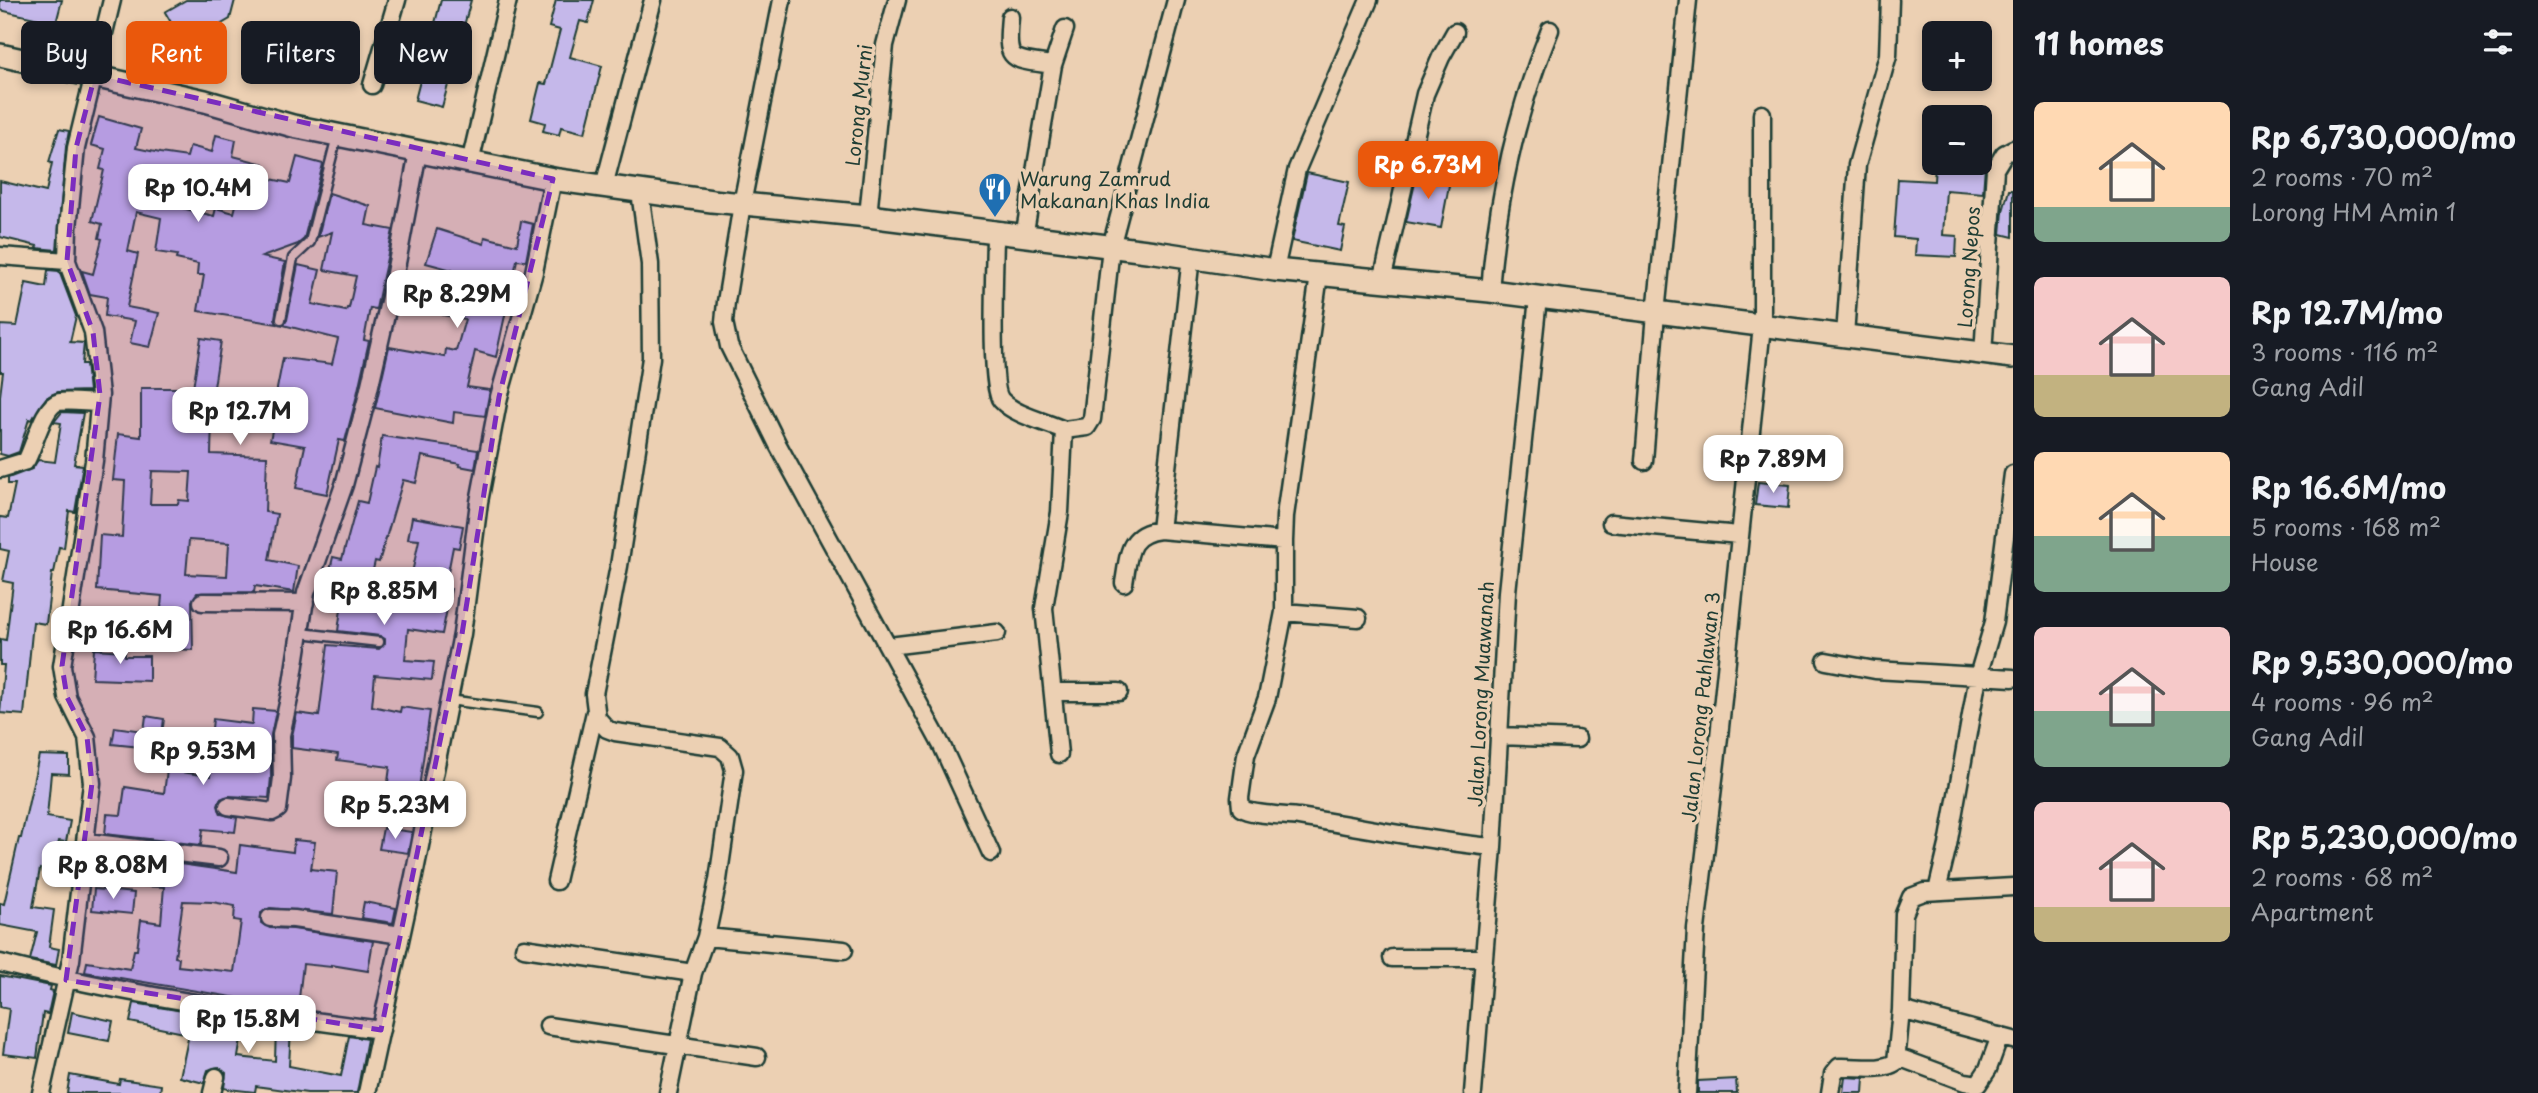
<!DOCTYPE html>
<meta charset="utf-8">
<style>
:root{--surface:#171b24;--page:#20242c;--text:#f1f3f6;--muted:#9ea1a6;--accent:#ea580c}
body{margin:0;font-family:"Playpen Sans",sans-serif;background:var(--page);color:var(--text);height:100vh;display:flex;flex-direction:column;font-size:26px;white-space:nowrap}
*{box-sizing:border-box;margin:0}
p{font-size:23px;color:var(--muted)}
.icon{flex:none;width:38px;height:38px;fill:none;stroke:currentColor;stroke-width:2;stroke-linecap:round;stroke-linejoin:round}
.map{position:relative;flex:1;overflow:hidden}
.side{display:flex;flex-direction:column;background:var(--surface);width:525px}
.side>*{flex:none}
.banner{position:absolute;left:21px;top:21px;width:665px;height:63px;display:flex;gap:14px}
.controls{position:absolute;left:1922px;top:21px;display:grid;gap:14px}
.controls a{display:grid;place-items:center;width:70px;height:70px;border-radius:10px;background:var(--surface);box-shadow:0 4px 10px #0003;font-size:35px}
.price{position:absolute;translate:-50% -60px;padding:0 16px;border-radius:14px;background:#fff;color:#222;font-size:23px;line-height:46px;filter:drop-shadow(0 2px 4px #0008)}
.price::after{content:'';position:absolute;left:50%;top:42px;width:21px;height:16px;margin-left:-10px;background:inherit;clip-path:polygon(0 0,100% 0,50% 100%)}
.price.on{background:var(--accent);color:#fff}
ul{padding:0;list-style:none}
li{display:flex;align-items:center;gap:21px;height:175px;padding:0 21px}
li span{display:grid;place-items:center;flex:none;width:196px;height:140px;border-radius:10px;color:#555}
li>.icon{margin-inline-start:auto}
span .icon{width:84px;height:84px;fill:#fffc;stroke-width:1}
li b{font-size:30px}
h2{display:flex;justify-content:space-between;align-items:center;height:84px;padding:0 21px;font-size:30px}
.chip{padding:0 24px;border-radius:10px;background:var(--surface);box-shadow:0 4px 10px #0003;font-size:24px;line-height:63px}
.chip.on{background:var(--accent);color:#fff}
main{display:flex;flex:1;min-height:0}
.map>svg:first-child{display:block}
.building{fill:#c5b8ea;stroke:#1f3d34;stroke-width:2;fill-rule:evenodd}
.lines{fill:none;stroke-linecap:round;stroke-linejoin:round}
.lane-casing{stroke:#1f3d34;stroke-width:13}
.street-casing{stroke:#1f3d34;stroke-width:21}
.secondary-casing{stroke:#1f3d34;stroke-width:26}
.lane{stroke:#ecd0b3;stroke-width:8}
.street{stroke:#ecd0b3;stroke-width:16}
.secondary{stroke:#ecd0b3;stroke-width:21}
.marked{fill:#7b2cbf;fill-opacity:0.2;stroke:#7b2cbf;stroke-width:5;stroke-dasharray:14 9;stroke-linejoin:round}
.labels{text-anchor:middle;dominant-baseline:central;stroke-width:7;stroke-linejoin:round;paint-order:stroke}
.street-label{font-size:19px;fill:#1f3d34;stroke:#ecd0b3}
.poi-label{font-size:19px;fill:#1f3d34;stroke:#ecd0b3;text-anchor:start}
</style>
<main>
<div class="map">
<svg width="2013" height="1093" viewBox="0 0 2013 1093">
<rect width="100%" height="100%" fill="#ecd0b3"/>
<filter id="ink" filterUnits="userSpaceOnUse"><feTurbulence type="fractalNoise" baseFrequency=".0143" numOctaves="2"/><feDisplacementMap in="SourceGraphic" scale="14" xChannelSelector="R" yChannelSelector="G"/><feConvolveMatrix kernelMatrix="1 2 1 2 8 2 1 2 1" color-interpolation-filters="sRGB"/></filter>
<g filter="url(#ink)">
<path class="building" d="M0,0h62l-6,23 -56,-13z
M186,0h49l-5,19 -17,10 4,6 -29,17 -23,-40z
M441,0h30l-29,107 -27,-7z
M556,0h38l-6,23 -8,-2 -10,36 32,9 -17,67 -24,-6 -2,8 -16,-4 2,-8 -14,-4 9,-36 6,1 14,-54 -11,-3z
M285,26l9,17 5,-3 14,24 -17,9 -7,-13 -16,8 -15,-27z
M99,117l42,12 -5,19 24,5 27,4 3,-11 22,6 4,-17 20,5 -3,16 31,8 -3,13 29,6 7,-26 26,7 -19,75 -6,5 -36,13 23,5 -10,56 2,6 -79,-13 6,-36h-7l1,-11 -22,-5 1,-4 -21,-3 5,-34 -25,-6 -8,39 10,3 -11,53 32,6 -9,34 -20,-4 5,-22 -30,-5 2,-19 -17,-3 -8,-23 11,3 9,-35 -3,-1 3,-14 -10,-3 12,-51 -4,-1 5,-20 -14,-4zM198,168l45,10 -9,35 -18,-5 -2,8 -32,-8 8,-30 5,2z
M59,129l10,2 -3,16 -9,103 -21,-2 1,-2 -37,-9v-56l46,11 6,-29 -3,-1z
M1935,163l50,3 -2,27 -37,-3 -3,45 14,1 -1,21 -41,-2 1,-16 -22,-2 4,-58 36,2z
M1307,173l42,9 -10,44 6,1 -5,24 -48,-10z
M1417,174l33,6 -9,48 -35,-6z
M2009,190h4v47l-12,-3 2,-23z
M329,193l41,13 -4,19 27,5 -17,79 -6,-1 -6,32 5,1 -12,54 -12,46 -6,-1 -12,54 -31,-6 9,-42 -35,-6 3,-14 -61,-7 -1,35 56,2 -2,56 12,2 -8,46 29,6 -4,26 -39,-6 -1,6 -57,1 -5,8 1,49 -20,-1 1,-28 -14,-1 2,-24 -65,-6 3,-55 22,2 3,-56 -12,-1 5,-46 23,3v-49h52l8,-50 20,3 -7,46 62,7 7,-36 49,6 6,-25 -55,-14 4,-5 11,-55 22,5 -8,34 34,7 1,-3h2l7,-32 -32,-6 8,-38 -14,5zM152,471l39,1 -2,29 -10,-1 -1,4h-28zM189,540l40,3 -2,33 -41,-2z
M521,221l12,3 -7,37 -9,-1 -21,97 -21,-6 -8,36 23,3 -5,26 -31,-4 -1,11 -78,-15 14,-61 56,10 1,-8 10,2 9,-32 -22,-4 9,-45 -26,-7 11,-34 47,15 1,-7 32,8z
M48,270l11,1 17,45 -6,26 14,1 -2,21h4l3,27 -31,1 -12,6 -14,22 -3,-1 -10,33 -11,4 -8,-2v-58l3,-24h-3v-47l17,1 9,-43 20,4z
M62,412l21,1 -9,51 9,1 -8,47 -6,-1 -5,37 -5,-1 -5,26h-2l-6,51 -13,-2 -9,93 -24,-2 4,-48h-4v-26l6,1 7,-57 -10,-2 6,-30 -9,-2v-32l8,1 7,-34h-7v-6l24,-9 6,-9 17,2 6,-39 -7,-1z
M382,436l96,14 -3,19 -16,-3 1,-2 -38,-8 -6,27 -13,-3 -24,82 -4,-1 -9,40 31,4 5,-28 9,1 8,-38 -11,-1 4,-22 51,9 -4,22 -6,-1 -8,41 6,1 -9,45 -34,-5 -3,31 29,2 -2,18 -57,-5 -3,31 28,6 1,-5 29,4 -13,91 -31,-5 4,-30 -53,-7 1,-6 -46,-6v-12l5,-23 22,3 9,-71 51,4 6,-6v-4l-5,-3 -42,-5 6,-44 -17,-4 6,-26 9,2 16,-58 9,2 8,-36 2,1z
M1758,482l32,3 -2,23 -33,-3z
M94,649l31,2v5h24v25l-57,-2z
M253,709l23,2 -5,24v42l-2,21 -40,-2 -9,3 -2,6 3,9 16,4 -2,14 -32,-3 -2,16 -96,-11 2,-20 14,1 4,-28 39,6 3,-23 43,6 5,-37 -4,-1 2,-19 39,5z
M146,716l18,3 -4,30 -48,-5 3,-17 29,4z
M39,755l30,1v18l-18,-1 -4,44 23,4 -4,21 -7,-1 -7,30 -12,-2 -7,38 21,3 -5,37 10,2 -3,16 -26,-5 7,-28 -37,-7v-22l4,1 15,-66h2z
M383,828l29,4 -4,21 -29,-4z
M294,840l21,2 -4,27 26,3 -4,42 -63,-6 -9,5v10l9,5 23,1 80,12 -5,30 -37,-6v2l-28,-3 -5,43h-7l-206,-35 2,-10 43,7 4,-19h3l4,-30 20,3 3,-36 -22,-1 2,-27 93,13 3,-27 53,7zM183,901l29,1 23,4 -1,14 7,1 -7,51 -56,-6 1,-8 -4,-1z
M94,889l40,4 -2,21 -40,-4z
M364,902l32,6 -3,15 -32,-5z
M0,976l51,10 -1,4 3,1 -5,23 -5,-1 -6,45 -34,-4 6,-45 -9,-2z
M134,1003l110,18 -6,36 37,4 1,-35 15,2 -2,38 52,10 8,-40 18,3 -10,54h-50l-51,-7 -1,6 -27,-3 -4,-1 2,-15 -8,-6 -10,3 -4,13 -24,-6 9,-43 -59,-12z
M72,1012l41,9 -4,20 -41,-8z
M70,1075l49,9 1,-5 41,6 -1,8h-93z
M1845,1077l19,1 -1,15h-20z
M1736,1079l1,14h-39v-12z"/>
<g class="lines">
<defs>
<path id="lane" d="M281,319l12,-61 17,-16 27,-106
M301,633l78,9
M449,700l89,12"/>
<path id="street" d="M782,0l-40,204 -16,98 -2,20 5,24 49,99 164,301 49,107
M1010,17c-4,45 -1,42 43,48
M372,85l25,-85
M470,163l38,-163
M604,186l49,-186
M640,192l10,72 1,94 -32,208 -25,128 3,24 10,11 8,3 105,15 10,9 4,14 -16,110 -12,57 -13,36 -25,120
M868,216l17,-171 12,-45
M995,233c0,26 -6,153 6,167 15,16 43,21 63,30
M1024,237l29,-172 12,-36
M0,256l67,5
M1275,270l22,-101 72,-169
M1382,281l43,-187 16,-37 14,-25
M1490,291c7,-91 25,-176 60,-261
M1845,336l12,-171 31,-110 2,-55
M1983,354l12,-185 9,-15 9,-5
M1644,461l12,-148 32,-313
M0,469l26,-8c8,-13 17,-56 33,-59 12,-2 28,1 40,1
M1611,523l128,12
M1160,530l31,-273
M1284,541v71l-17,86 -21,57 -6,43 1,10c10,7 43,7 58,9 65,10 129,24 194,30
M1124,583c5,-28 3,-49 36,-53l124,11 1,-25 34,-241
M202,602l103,1
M1284,612l74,6
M889,646l108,-13
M1826,661l49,9 138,8
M1053,692h66
M1499,736l78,3
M1059,754l-15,-146 16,-96 4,-82 23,-3 5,-8 19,-172 65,-247
M228,806l44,6 6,-3 4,-31 -1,-43 10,-45 15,-97 38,-108 23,-87 26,-114 25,-132
M87,842l132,16
M556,881l39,-169
M1937,891l11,-46 30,-169 16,-54 19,-148
M270,918l24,1 107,16
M706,937l138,13
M524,948l169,25
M1392,958h92
M0,963c125,32 253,50 381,67
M1901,1010l112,30
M548,1026l209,31
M1898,1057l67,25 13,2 10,-15 12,-33
M41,1093l30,-133 21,-177 -5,-46 -20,-40 -5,-31 32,-205 6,-66 -7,-63 -26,-71 1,-33 8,-80 36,-148
M212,1093l4,-16
M367,1093l47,-217 48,-242 17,-132 20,-105 35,-125 19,-93
M1473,1093l20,-246 14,-255 31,-294
M1687,1093l9,-164 23,-192 43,-411v-212
M1830,1093l3,-19 6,-7c18,-1 42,5 57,-5l5,-52 3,-96 7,-17 13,-5 89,-5"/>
<path id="secondary" d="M0,55l205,46 88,25 265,54 154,21 156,15 287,36 120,18 215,21 523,66"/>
</defs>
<use href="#lane" class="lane-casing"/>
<use href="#street" class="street-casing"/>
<use href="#secondary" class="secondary-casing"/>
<use href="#lane" class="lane"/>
<use href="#street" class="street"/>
<use href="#secondary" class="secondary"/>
</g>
</g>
<path class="marked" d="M95,75l458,104 -54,218 -37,237 -81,396 -315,-50 26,-197 -5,-46 -20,-40 -5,-31 38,-271 -7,-63 -26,-71 9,-113z"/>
<defs>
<symbol id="restaurant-pin" viewBox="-11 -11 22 30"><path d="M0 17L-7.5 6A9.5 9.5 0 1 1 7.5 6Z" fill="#1f6fb2" stroke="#ecd0b3"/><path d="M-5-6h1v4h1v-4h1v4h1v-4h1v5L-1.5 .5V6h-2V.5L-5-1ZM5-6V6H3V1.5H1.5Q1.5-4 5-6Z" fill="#fff"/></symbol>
</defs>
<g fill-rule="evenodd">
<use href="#restaurant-pin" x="976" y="170" width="38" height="52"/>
</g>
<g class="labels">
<g class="street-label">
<text transform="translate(858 105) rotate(-84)">Lorong Murni</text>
<text transform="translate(1968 267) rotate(-86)">Lorong Nepos</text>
<text transform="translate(1480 694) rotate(-87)">Jalan Lorong Muawanah</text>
<text transform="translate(1700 707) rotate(-84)">Jalan Lorong Pahlawan 3</text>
</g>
<g class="poi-label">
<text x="1020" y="178">Warung Zamrud<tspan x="1020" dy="22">Makanan Khas India</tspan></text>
</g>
</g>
</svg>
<div class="controls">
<a>+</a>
<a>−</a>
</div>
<b class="price on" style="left:1428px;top:201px">Rp 6.73M</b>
<b class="price" style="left:198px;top:224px">Rp 10.4M</b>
<b class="price" style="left:457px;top:330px">Rp 8.29M</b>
<b class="price" style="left:240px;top:447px">Rp 12.7M</b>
<b class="price" style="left:1773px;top:495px">Rp 7.89M</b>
<b class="price" style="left:384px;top:627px">Rp 8.85M</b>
<b class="price" style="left:120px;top:666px">Rp 16.6M</b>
<b class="price" style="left:203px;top:787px">Rp 9.53M</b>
<b class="price" style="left:395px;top:841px">Rp 5.23M</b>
<b class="price" style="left:113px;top:901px">Rp 8.08M</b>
<b class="price" style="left:248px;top:1055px">Rp 15.8M</b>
<div class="banner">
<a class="chip">Buy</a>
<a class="chip on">Rent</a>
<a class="chip">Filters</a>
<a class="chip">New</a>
</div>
</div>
<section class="side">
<h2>11 homes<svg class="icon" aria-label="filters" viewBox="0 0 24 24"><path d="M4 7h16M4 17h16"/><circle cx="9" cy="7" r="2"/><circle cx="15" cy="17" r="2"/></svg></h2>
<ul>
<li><span style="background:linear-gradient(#ffd9b3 75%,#7fa58c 0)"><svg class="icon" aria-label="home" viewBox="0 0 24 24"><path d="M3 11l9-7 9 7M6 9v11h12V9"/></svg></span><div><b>Rp 6,730,000/mo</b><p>2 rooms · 70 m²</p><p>Lorong HM Amin 1</p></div></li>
<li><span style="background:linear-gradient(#f6c9c9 70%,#c2b280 0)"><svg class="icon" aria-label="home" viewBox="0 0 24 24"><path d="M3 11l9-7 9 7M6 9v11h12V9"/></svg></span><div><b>Rp 12.7M/mo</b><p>3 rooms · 116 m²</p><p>Gang Adil</p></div></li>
<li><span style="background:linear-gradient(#ffd9b3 60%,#7fa58c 0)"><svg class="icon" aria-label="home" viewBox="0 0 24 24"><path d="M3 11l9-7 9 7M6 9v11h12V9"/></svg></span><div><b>Rp 16.6M/mo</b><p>5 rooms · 168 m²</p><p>House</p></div></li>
<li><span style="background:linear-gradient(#f6c9c9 60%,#7fa58c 0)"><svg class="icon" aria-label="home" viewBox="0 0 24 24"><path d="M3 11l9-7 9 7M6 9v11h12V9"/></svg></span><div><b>Rp 9,530,000/mo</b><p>4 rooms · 96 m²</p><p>Gang Adil</p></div></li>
<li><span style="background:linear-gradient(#f6c9c9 75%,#c2b280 0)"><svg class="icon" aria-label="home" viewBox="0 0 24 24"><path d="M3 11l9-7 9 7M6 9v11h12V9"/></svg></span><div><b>Rp 5,230,000/mo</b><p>2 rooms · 68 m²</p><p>Apartment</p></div></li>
</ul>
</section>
</main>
